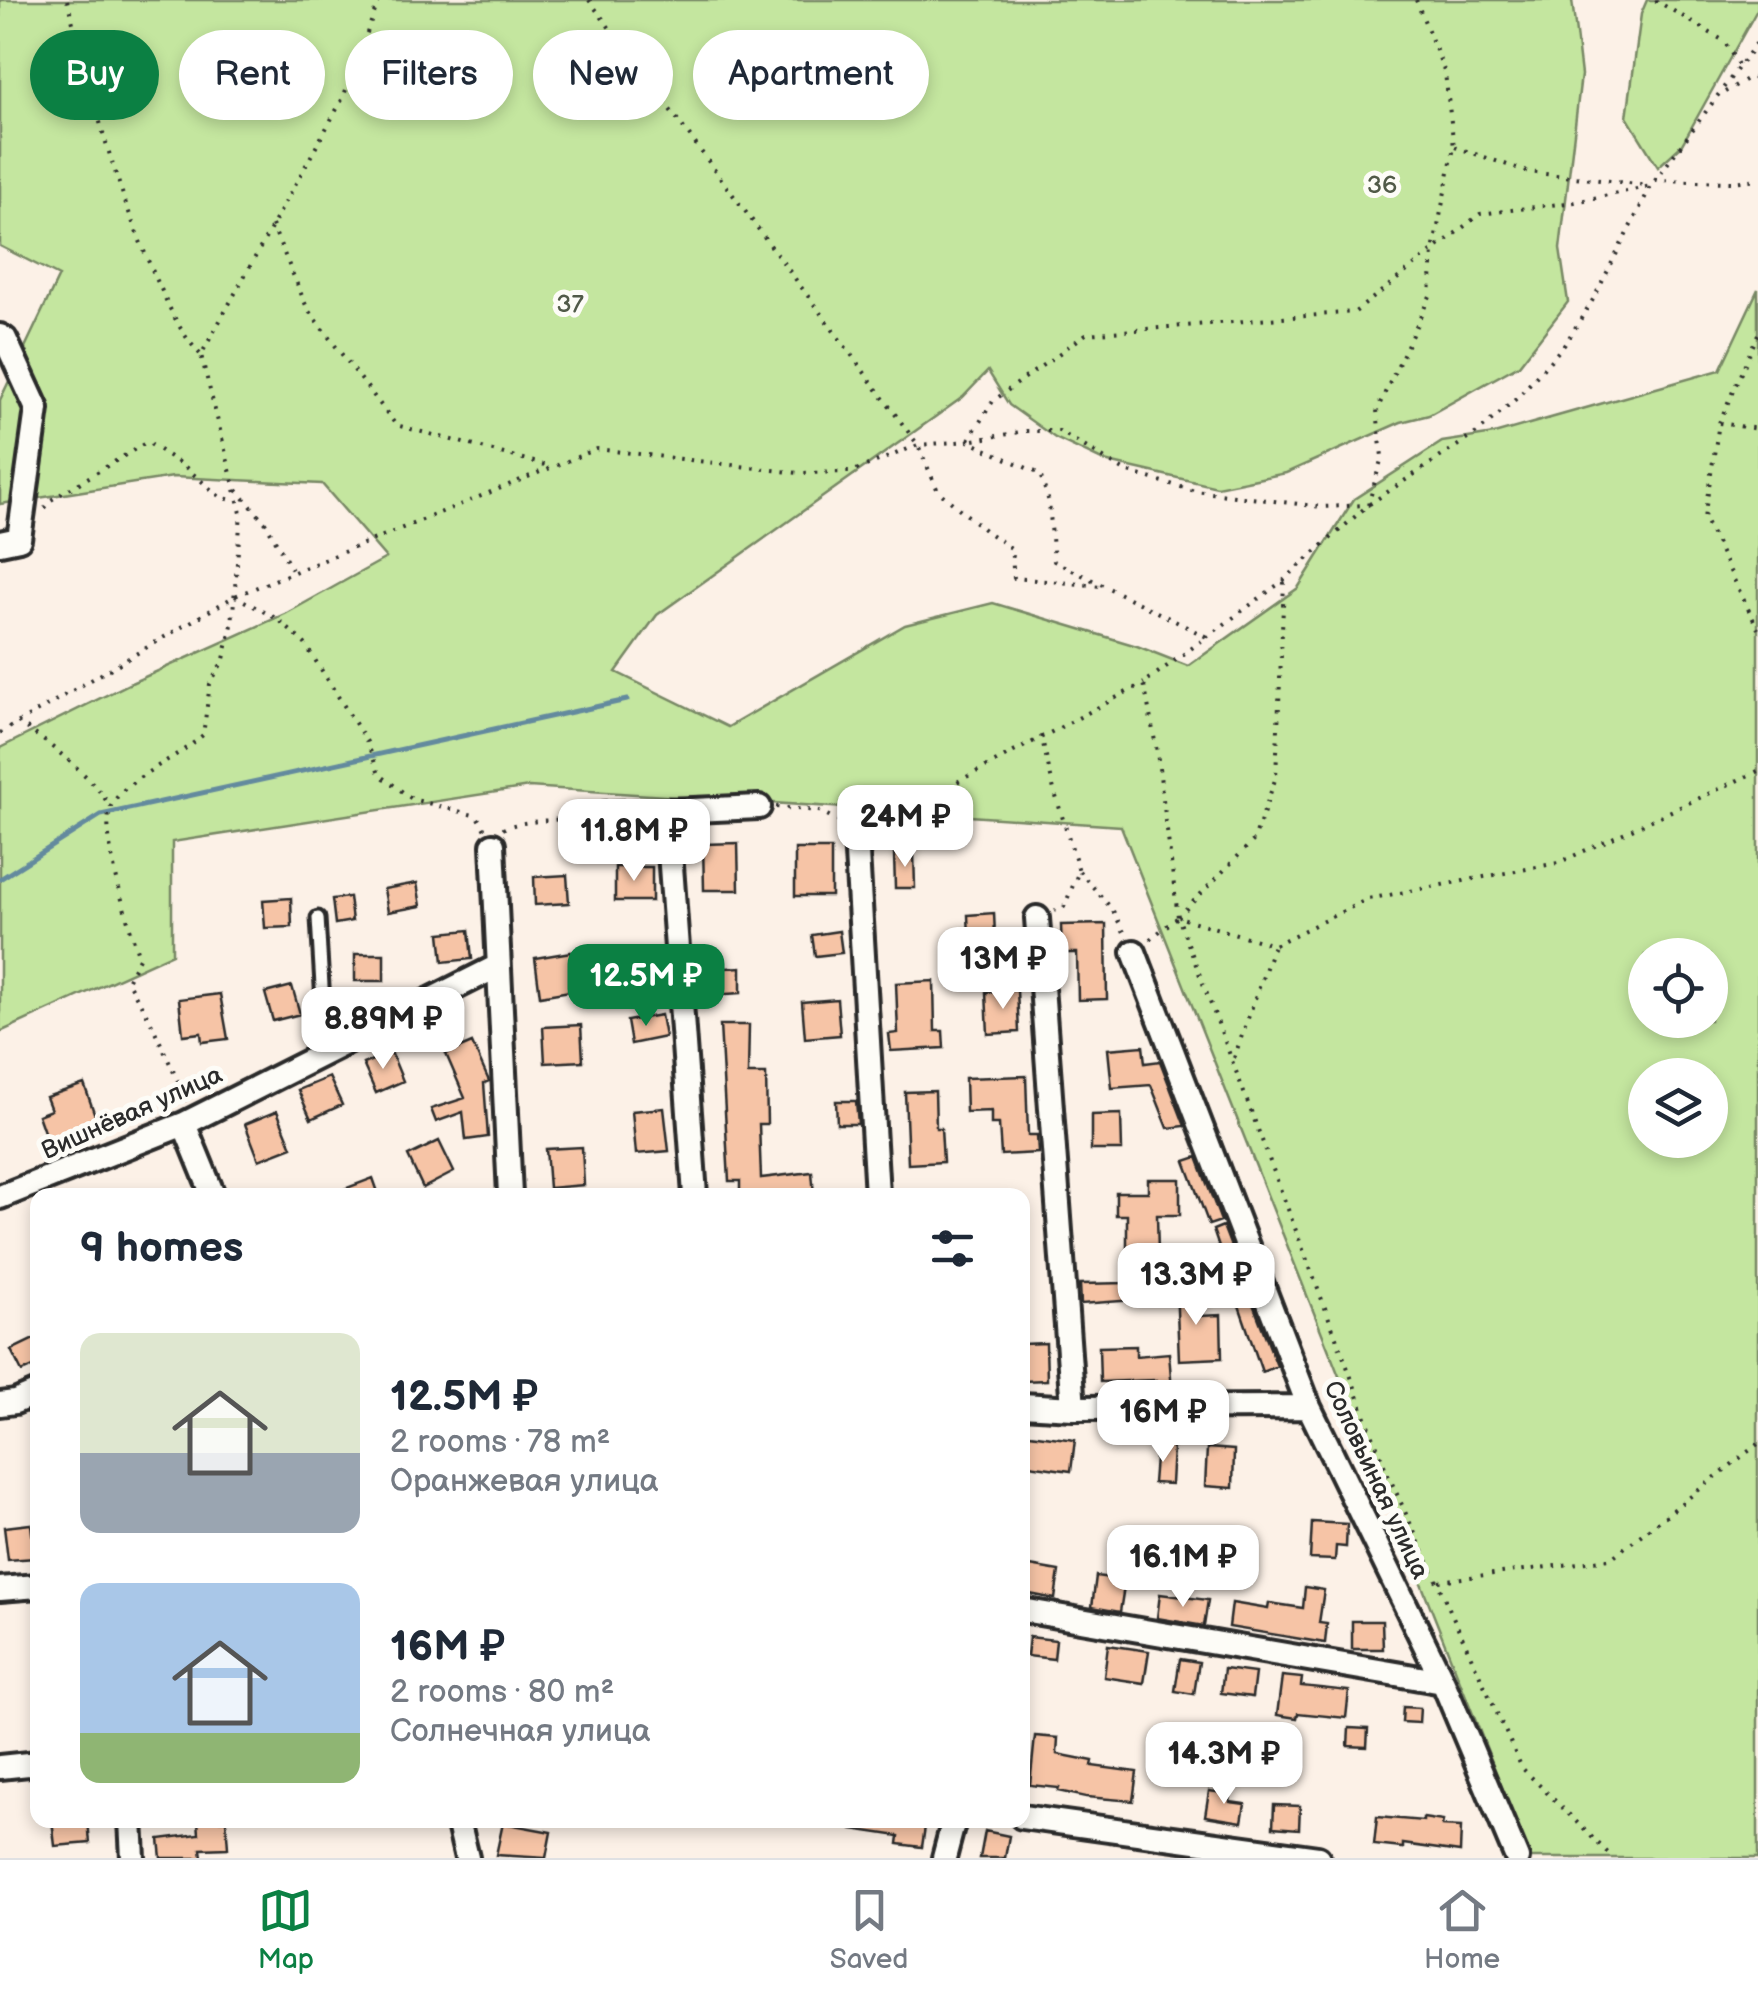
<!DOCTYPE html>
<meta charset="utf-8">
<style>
:root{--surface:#fff;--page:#f2f2f3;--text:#1f2937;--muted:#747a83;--line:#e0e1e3;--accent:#0b8043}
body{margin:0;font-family:"Balsamiq Sans",sans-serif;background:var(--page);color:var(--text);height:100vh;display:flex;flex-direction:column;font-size:38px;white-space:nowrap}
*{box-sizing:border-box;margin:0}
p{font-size:32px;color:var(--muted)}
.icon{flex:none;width:55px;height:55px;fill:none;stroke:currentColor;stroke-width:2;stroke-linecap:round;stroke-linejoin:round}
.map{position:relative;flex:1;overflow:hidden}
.details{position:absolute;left:30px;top:1188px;width:1000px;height:640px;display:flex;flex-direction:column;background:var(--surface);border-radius:20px;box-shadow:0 5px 15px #0003}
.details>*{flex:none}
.guide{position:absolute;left:30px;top:30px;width:1000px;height:90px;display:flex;gap:20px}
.buttons{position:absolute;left:1628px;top:938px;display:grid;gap:20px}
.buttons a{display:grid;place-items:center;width:100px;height:100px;border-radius:50%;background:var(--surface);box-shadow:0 5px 15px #0003;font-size:50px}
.price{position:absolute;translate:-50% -85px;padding:0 22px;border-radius:20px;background:#fff;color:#222;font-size:32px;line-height:65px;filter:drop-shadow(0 2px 5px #0008)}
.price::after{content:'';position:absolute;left:50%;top:60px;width:30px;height:22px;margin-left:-15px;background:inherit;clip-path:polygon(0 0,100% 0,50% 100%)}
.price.selected{background:var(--accent);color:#fff}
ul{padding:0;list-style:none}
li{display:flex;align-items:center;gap:30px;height:250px;padding:0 50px}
li span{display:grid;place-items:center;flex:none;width:280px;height:200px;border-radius:20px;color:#555}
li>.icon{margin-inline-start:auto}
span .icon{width:120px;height:120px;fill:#fffc;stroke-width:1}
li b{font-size:42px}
h2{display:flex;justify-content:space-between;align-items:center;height:120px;padding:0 50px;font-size:42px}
.chip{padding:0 35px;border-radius:45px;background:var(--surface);box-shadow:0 5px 15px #0003;font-size:35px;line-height:90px}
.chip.selected{background:var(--accent);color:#fff}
.tab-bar{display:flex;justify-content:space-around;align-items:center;height:140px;border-top:2px solid var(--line);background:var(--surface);font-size:28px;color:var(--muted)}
.tab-bar a{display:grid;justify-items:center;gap:5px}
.tab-bar .selected{color:var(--accent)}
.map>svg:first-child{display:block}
.green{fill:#c4e69f;stroke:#788865;stroke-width:2.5;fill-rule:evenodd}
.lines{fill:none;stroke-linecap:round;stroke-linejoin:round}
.stream{stroke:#648a9e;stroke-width:5}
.building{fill:#f6c4a6;stroke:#2b2b2b;stroke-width:2.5}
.service-casing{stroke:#2b2b2b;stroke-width:19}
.minor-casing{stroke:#2b2b2b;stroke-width:30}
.path{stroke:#2b2b2b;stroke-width:4;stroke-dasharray:2.5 8;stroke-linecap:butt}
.service{stroke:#fdfcf7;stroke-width:11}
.minor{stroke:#fdfcf7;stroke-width:22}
.labels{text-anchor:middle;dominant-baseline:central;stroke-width:10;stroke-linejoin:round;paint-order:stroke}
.park-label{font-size:25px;fill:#515a48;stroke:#fdfcf7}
.street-label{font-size:25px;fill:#2b2b2b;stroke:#fdfcf7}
</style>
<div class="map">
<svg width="1758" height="1858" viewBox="0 0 1758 1858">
<rect width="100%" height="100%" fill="#fcf1e7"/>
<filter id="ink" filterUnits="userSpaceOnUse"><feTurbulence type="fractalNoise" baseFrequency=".01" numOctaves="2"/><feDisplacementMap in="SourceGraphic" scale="20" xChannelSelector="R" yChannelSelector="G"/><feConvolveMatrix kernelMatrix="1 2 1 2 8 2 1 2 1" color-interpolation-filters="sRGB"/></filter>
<g filter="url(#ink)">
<path class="green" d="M0,0h1572l9,75 -21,174 8,53 -49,63 -90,50 -28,7 -115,51 -69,14 -113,-26 -49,-23 -46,-33 -21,-34 -25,26 -306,218 -41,57 112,55 177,-102 88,-22 144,43 51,20 110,-78 56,-89 88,-57 52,-8 226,-64 38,-81v1569h-228l-409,-1032 -592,-39 -357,55v112l-172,78v-284l129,-64 156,-70 101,-56 -64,-74 -149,-7 -173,27v-104l59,-124 -59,-30zM1645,955h65v65h-65zM1645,1075h65v65h-65z
M1647,0h111v8l-77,138 -23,21 -31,-50 14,-103z"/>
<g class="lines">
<path class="stream" d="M0,879l101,-64 526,-115"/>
</g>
<path class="building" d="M738,843l1,47h-35l-1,-46z
M795,849h36v47h-36z
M914,852l1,36h-20l-1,-35z
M615,867h37v34h-37z
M567,875l2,28 -34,2 -1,-28z
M417,883l4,23 -33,6 -4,-23z
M349,897l3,24 -17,3 -3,-25z
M291,898l1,29 -27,1 -2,-28z
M994,913l1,22 14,-1 1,22 -40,2 -2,-43z
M1106,924l1,75 -29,1 -1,-47h-15l-1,-28z
M469,930l3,29 -29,3 -3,-29z
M839,931l3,22 -27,3 -3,-21z
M571,952l5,38 -36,6 -5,-38z
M355,954h29v27h-29z
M605,959h49v21l-49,-1z
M741,967v26l-30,2 -1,-26z
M934,981l1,50h8l1,17 -53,3 -2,-17 9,-1 -2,-50z
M292,986l8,28 -27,7 -8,-28z
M1017,990l2,42 -31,2 -2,-42z
M220,994l8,45 -26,3 -1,-9 -18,2 -4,-36z
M837,999l3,36 -35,3 -3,-36z
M661,1015l4,22 -34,7 -4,-23z
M581,1025l2,36 -38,2 -2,-36z
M720,1025h29l-1,49h18l1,50h-8l2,54 51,-6 2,23h-74v-14h-11z
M472,1043l17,38 -5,2 4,54 -22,3 -3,-28 -27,10 -5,-13 34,-11 -19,-44z
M1143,1046l2,17 15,-2 25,65 -17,2 -17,-43 -39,3 -4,-39z
M391,1052l12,29 -27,12 -13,-29z
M1026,1076l2,59h9l1,18 -37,2 -2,-31h-8v-13l-25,1 -1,-34z
M329,1077l13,28 -31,14 -13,-29z
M84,1084l12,34 -11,4 3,9 -39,15 -11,-31 13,-5 -5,-13z
M935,1091l1,37h5l2,34 -35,2 -3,-72z
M836,1101h20l2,23h-21z
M664,1108l5,43 -33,3 -4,-43z
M277,1111l15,36 -33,13 -14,-36z
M1121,1114l1,36h-31v-35z
M439,1141l15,31 -31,16 -15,-32z
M582,1147l2,38 -35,3 -3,-39z
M1197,1157l24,64 -12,4 -24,-64z
M373,1178l6,17h-48v-1z
M1148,1179h32v36h-23l1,38h15l2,44 -94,7 -1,-20 47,-1v-68h-11v-23h32z
M1223,1226l54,140 -15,6 -49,-142z
M1197,1284l2,32 22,-1 1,43 -43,2 -3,-75z
M38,1337v28l-16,7 -11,-22z
M1046,1343l1,37 -25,1v-37z
M1136,1346v10l33,-3 3,37 -15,1 -1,-11 -56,2 -1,-35z
M1022,1433l53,7 -4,31 -49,-7z
M1156,1445l17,2 -2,37 -18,-1z
M1207,1448l27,2 -1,38 -28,-2z
M1312,1522l35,2 -1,23 -10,-1 -1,14 -25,-1z
M31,1524l4,34 -27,2 -4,-33z
M1030,1566l29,5 -4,28 -30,-6z
M1096,1576l29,4 -5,32 -28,-5z
M1305,1587l19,3 -5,33 8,1 -2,19 -96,-16 3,-24 36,6 1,-6 34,5z
M1160,1594l48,6 -4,26 -47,-8z
M1352,1621h30l1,28h-31z
M1029,1637l27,3 -2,19 -27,-3z
M1108,1645l41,6 -5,32 -40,-6z
M1180,1659l19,3 -5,32 -19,-3z
M1224,1669l31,4 -3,24 -31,-4z
M1282,1676l20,2 -1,8 48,5 -3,27 -48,-5 -1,5 -20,-3z
M1403,1707l17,1 -1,15 -17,-1z
M1349,1728l19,1 -1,18 -19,-1z
M1035,1736l23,2 -1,16 36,7 -1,5 45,6 -4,29 -47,-4 -28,-6 1,-3 -29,-3z
M1209,1791l22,3 -1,8 15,2 -3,18 -37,-6z
M1274,1805l26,1 -1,23 -26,-2z
M1377,1817l46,4v-3l20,3 -1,5 19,1 -1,25 -57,-8v4l-29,-3z
M52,1820h36l2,23 -35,3z
M198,1820h28l2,28 -27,1 1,9h-41l-2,-19 40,-5z
M853,1820h73l-4,27 -24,-3 1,-8 -47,-7z
M503,1823l48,9 -5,26 -50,-3z
M985,1831l24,5 -4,22h-25z"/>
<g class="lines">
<defs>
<path id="service" d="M318,918l5,85 14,44"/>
<path id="minor" d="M0,336l5,3 32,70 -18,130 -19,4
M667,811l28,384
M606,814l153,-7
M856,836l21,359
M493,845l17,350
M1037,918l36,490
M1134,952l175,455 134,275 74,176
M184,1124l29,71
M0,1197l184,-73 314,-158
M0,1404l15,-2 23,-10
M1022,1405l51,3 236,-1
M0,1589l38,-3
M1022,1610l421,72
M0,1767l38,-4
M1022,1817l296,41
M131,1820l2,38
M458,1820l9,38
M944,1858l10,-38"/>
</defs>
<use href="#service" class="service-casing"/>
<use href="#minor" class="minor-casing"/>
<path class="path" d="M67,0c26,98 50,197 94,289 11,25 21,46 40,66
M589,0l329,445 20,46 48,40 25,17 3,30 88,8
M1416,0l29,73 9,74 -21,104 -3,45 -53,114 5,47 -14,48 -46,2 -127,-16 -70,-20 -66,-40h-33l-58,10 25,-40 93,-67 269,-22 125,-98 95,-12 76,-16
M1655,0l69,41 16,27
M1725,92l23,-14h10
M1455,147l73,25 118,13
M1655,180l77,2 26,-3
M272,225l36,85 88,115 153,41
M1758,334l-39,89 -15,95 54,111
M1719,423l39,6
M237,490l28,32 28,50
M45,508l6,-8 96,-58 37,24 36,31 16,4
M235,596l44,24 26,24 62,98 12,32 33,25 65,17 8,14
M1207,637l77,-57 84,-75 110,-73 39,-34 48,-54 29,-46 57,-112 107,-145
M18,722c26,18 78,56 91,84
M0,733l235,-137 362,-147 201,24 53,-1 67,-27 50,-4 72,33 9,28 5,59 153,76 -63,46 13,69 21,165 208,553 136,298 91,90
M1041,735l13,55 25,81 -15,36 -9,4
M776,807l43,4 24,12
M874,826l270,-143
M503,829c15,-9 62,-9 83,-12
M1079,871l33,38 14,27
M1178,917l76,-77 22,-63 8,-195
M1150,939l28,-22 96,28 94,-46 190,-36 200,-92
M1234,1058l40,-113
M187,1101l-37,-81 -23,-39 12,-23c-9,-31 -40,-125 -28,-152 3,-6 10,-14 15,-18 24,-20 53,-32 77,-53l7,-51 14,-25 8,-34 9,-112 -40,-158 142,-257 36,-98
M1439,1581l171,-22 148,-115"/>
<use href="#service" class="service"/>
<use href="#minor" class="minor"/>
</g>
</g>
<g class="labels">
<g class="park-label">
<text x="1382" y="185">36</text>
<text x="570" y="304">37</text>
</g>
<g class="street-label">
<text transform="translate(132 1113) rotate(-24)">Вишнёвая улица</text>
<text transform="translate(1376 1480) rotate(65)">Соловьиная улица</text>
</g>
</g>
</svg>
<div class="buttons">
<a><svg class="icon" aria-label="locate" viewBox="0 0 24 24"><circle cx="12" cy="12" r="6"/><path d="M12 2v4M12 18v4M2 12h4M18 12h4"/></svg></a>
<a><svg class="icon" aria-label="layers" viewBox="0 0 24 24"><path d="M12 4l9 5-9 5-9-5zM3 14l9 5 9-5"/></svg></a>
</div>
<b class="price" style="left:905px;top:870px">24M ₽</b>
<b class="price" style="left:634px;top:884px">11.8M ₽</b>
<b class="price" style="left:1003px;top:1012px">13M ₽</b>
<b class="price selected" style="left:646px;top:1029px">12.5M ₽</b>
<b class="price" style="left:383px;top:1072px">8.89M ₽</b>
<b class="price" style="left:1196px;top:1328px">13.3M ₽</b>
<b class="price" style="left:1163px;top:1465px">16M ₽</b>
<b class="price" style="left:1183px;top:1610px">16.1M ₽</b>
<b class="price" style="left:1224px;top:1807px">14.3M ₽</b>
<div class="guide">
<a class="chip selected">Buy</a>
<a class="chip">Rent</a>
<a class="chip">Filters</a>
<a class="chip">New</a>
<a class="chip">Apartment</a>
</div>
<section class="details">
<h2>9 homes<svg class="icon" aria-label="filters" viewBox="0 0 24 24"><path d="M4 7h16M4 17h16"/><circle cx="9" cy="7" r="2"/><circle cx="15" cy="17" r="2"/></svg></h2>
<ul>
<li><span style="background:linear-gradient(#dfe7d0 60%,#9aa5b1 0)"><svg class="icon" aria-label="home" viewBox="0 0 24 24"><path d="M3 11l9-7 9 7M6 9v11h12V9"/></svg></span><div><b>12.5M ₽</b><p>2 rooms · 78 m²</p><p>Оранжевая улица</p></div></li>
<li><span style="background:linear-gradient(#a9c7e8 75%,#8fb573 0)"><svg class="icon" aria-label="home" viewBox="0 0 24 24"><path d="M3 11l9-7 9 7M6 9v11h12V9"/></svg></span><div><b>16M ₽</b><p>2 rooms · 80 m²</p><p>Солнечная улица</p></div></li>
</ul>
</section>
</div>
<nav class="tab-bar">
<a class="selected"><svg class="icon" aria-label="map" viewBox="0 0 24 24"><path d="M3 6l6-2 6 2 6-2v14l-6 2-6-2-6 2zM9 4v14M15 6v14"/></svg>Map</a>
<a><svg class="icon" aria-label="saved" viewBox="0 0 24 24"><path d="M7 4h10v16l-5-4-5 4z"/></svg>Saved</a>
<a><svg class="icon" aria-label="home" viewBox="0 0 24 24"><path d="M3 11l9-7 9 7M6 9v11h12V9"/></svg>Home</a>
</nav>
